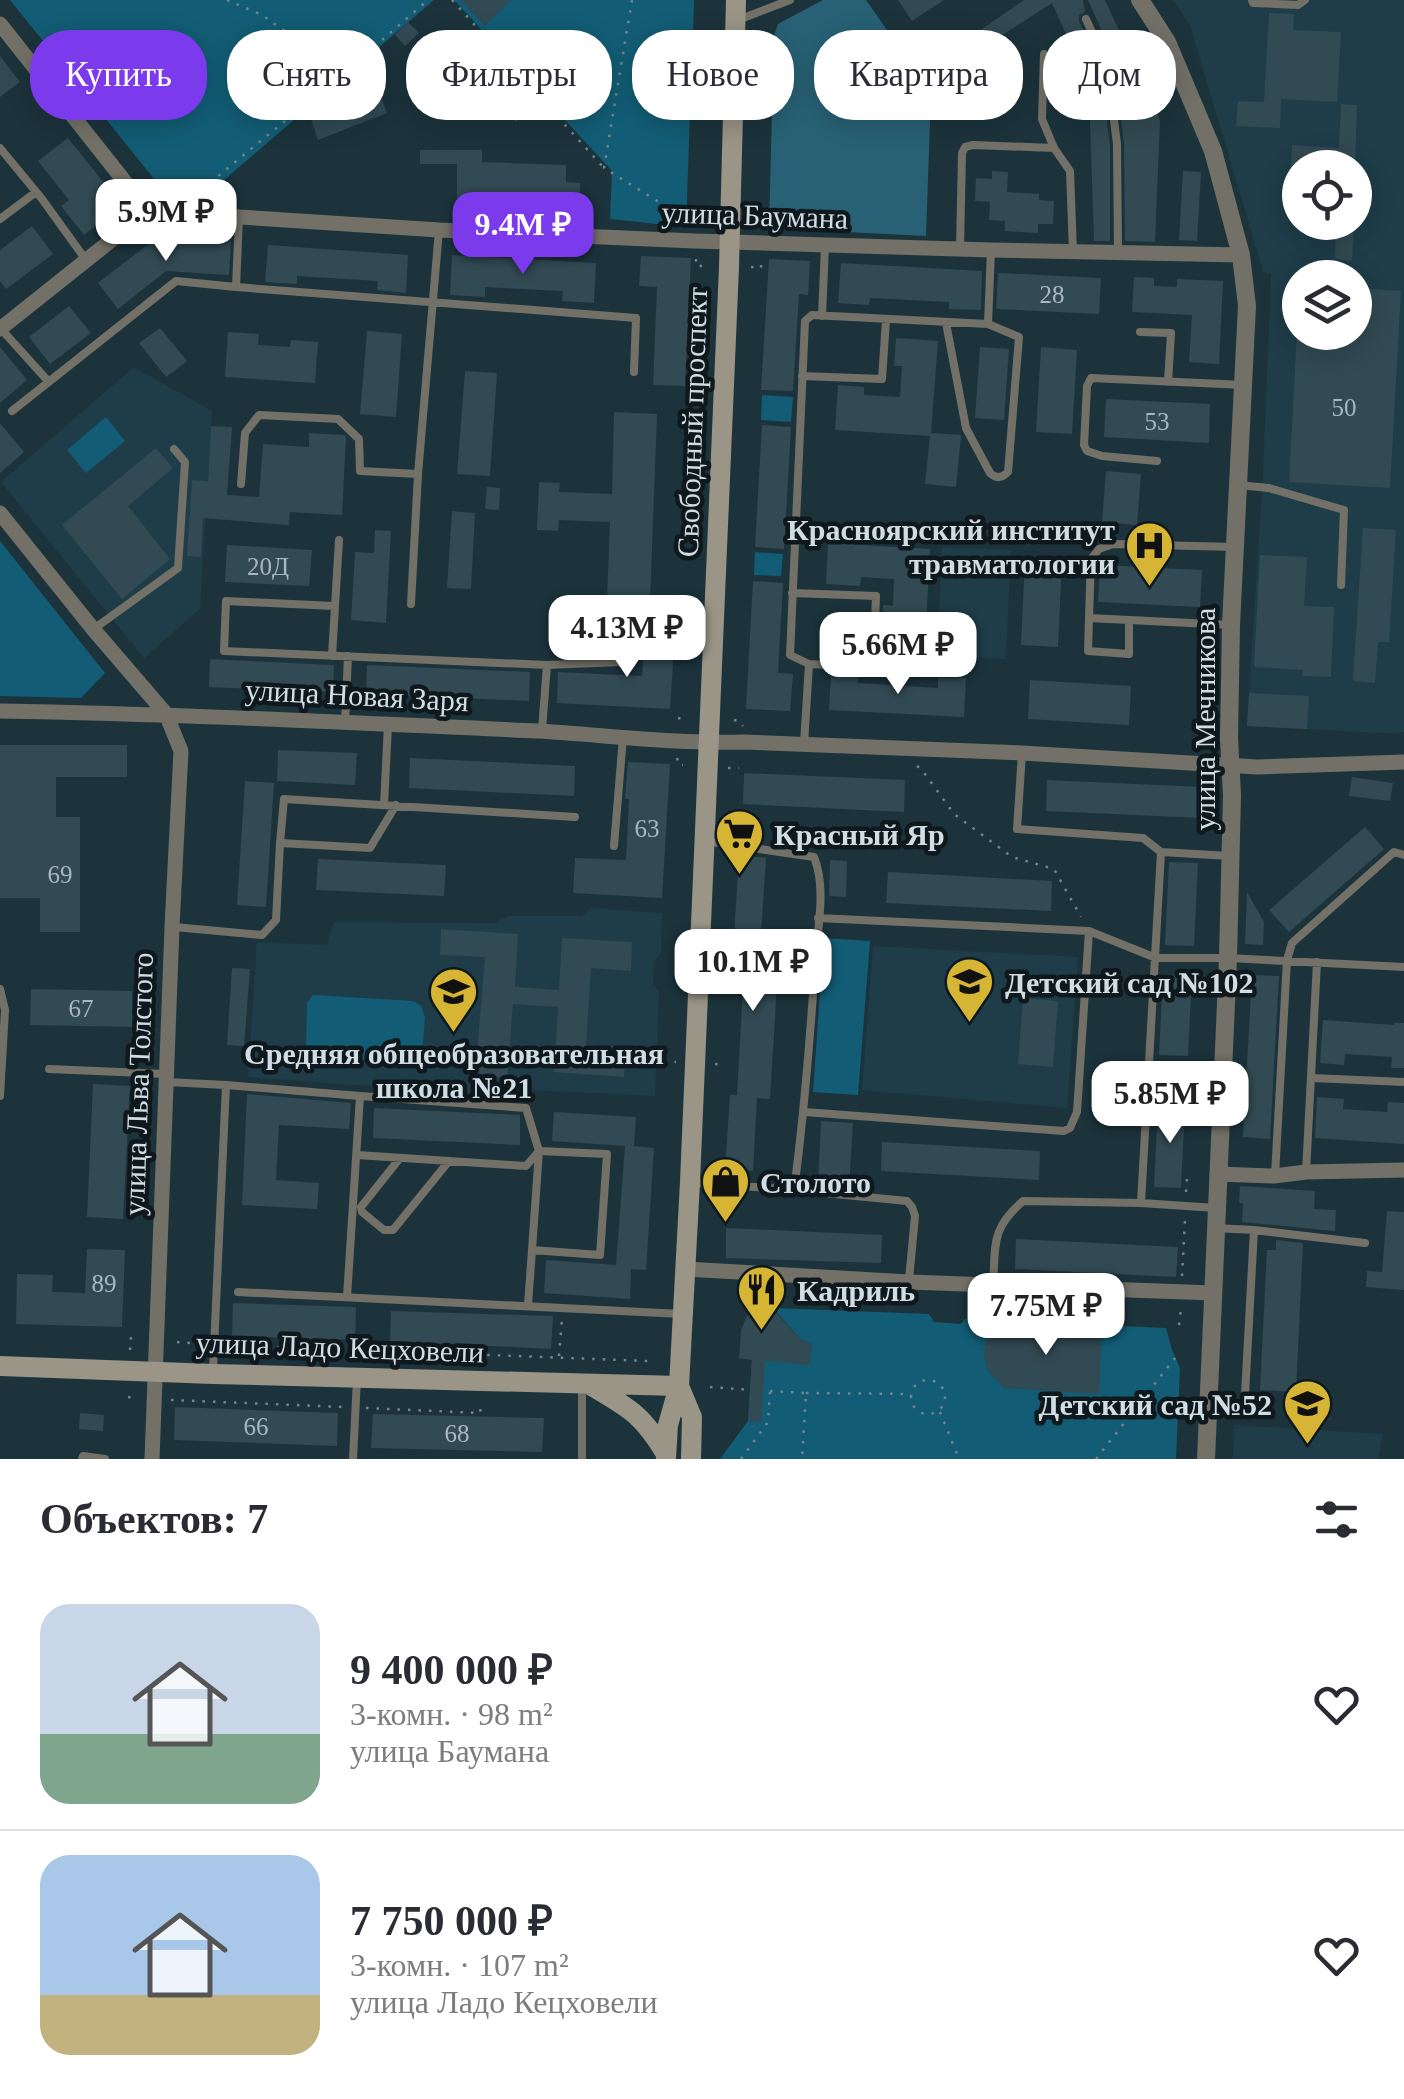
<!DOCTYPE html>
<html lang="ru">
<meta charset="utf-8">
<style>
:root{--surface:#fff;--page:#f7f7f7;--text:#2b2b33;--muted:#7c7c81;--line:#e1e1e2;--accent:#7c3aed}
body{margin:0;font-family:"Times New Roman",serif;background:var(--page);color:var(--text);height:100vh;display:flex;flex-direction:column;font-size:38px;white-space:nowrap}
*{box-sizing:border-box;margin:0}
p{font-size:32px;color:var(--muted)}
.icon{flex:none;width:55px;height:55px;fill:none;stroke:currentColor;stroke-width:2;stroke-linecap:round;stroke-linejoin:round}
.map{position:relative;height:1459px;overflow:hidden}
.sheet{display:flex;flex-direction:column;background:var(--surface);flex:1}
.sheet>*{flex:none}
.hud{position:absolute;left:30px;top:30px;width:1345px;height:90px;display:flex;gap:20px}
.tools{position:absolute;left:1282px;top:150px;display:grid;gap:20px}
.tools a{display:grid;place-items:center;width:90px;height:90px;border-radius:50%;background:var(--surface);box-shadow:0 5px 25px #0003;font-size:50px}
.price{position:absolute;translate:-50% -85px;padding:0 22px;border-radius:20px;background:#fff;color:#222;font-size:32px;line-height:65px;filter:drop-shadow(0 2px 5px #0008)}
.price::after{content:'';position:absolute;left:50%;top:60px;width:30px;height:22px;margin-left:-15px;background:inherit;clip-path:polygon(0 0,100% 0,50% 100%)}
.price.selected{background:var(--accent);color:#fff}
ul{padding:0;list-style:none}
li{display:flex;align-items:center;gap:30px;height:250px;padding:0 40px}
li+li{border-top:2px solid var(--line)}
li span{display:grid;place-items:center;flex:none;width:280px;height:200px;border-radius:30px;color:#555}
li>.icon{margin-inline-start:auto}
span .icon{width:120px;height:120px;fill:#fffc;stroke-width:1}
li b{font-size:42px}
h2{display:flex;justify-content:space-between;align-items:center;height:120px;padding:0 40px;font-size:42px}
.pill{padding:0 35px;border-radius:40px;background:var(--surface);box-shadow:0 5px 25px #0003;font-size:35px;line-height:90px}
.pill.selected{background:var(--accent);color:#fff}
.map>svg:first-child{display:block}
.built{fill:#1e3d49;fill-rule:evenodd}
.green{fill:#125d75}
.forest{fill:#286175}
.building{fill:#324a53}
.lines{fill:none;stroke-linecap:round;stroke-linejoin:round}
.path{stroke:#73858d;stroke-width:2.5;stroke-dasharray:2.5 8;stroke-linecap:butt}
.service{stroke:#737167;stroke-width:8}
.minor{stroke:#737167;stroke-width:15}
.tertiary{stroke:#737167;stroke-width:18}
.secondary{stroke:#9a9586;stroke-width:20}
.labels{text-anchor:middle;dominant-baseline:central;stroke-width:9;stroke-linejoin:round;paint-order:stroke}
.number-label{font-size:25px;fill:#a8b8bf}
.street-label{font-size:30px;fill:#d0dde3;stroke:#0f191d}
.poi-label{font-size:30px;font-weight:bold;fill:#d0dde3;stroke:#0f191d;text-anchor:start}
</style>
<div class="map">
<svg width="1404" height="1459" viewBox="0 0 1404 1459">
<rect width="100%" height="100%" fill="#1c333c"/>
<path class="built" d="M1173,0h231v732l-21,1 -136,-7 16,-252 8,-200 -8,-3 -73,-246zM1300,168h55v54h-55zM1300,278h55v54h-55z
M134,367l78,44 -12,198 -56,49 -143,-176z
M942,547l69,3 -5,109 -69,-3z
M590,908l72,5 -1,40 -7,8 -1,24 6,6 -4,105 -121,-6 -18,7 -268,-20 9,-135 70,3 7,-23 161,1 13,-7h74z
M873,946l205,11 -11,151 -205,-18z
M1234,1425l149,9 -5,25h-145z"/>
<path class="green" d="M10,0h424l-238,204 -33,-14z
M454,0h240l-8,227 -76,-8 2,-48z
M762,395l31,2 -2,25 -30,-2z
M106,417l19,24 -39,32 -19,-23z
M0,541l105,132 -24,25 -81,-2z
M755,552l28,2 -2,22 -27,-1z
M824,938l46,3 -12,154 -45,-3z
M313,995l100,6 8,5 4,11 -3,39 -5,7 -102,-7 -9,-6 1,-47z
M773,1308l156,6 5,8 27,2 4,-5 201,9 6,22 8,18 -4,91h-456l28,-38 4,-61 59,-16 -10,-4z"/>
<path class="forest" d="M823,0h43l65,93 -5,143 -157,-8 5,-192 4,-12z"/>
<path class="building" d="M460,0h51l-26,26z
M898,0h46l-32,21z
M1024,0h59l2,12 -6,3v6l13,29 10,58 3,-1 5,38v96h-16l-4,-120 -12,-60 -26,-58 -62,40 -8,-14z
M1088,0h17l55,120 -5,122 -30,-1 -1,-97 -5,-43 12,-5z
M1269,13l25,1 -1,16 48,2 -4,70 -56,-3 -1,29 -44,-2 2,-25 26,1z
M408,22l11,11 -14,13 -10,-11z
M0,56l20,26 -20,15z
M375,82l12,31 -69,27 -8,-24 45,-16 -3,-9z
M505,85l23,24 -12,13 -24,-25z
M1341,104l16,1 -2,63h-64l1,-23 47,3z
M68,138l49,61 -2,11 -31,25 -23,-29 8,-6 -31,-39z
M420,150h62v12l84,3v17l14,1 -1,30 -97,-3v3h-25v-49h-37z
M992,171l16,1 -1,20 32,2v6l15,1 -1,23h-15v9l-33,-2v-10l-16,-1 1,-18 -15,-1 1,-23 16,1z
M1183,171l18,1 -4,69 -18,-1z
M1336,222h18l-2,39 -17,-2z
M32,226l21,28 -47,35 -6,-8v-31z
M171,236l60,4 -2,35 -63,-4 -48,38 -20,-26 53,-41z
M268,245l140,10 -2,38 -29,-3 1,-9 -81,-5v8l-32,-2z
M452,255l144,8 -2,40 -32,-2 1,-10 -78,-4v10l-35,-2z
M641,256l50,2 -6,128 -32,-1 4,-98 -18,-1z
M769,259l41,2 -2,34 -9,-1 -6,97 -32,-1z
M841,263l141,8 -1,38 -1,1 -31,-1v-7l-79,-4 -1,7 -31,-2z
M998,273l103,5 -2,36 -103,-5z
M1134,277l20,1v8l23,1v-8l46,2 -4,83 -30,-2 3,-47 -60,-3z
M1355,288l46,3 -11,197 -101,-6 8,-150h58z
M69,306l22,27 -41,31 -21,-27z
M160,328l27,33 -21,16 -27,-34z
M367,331l35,3 -6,83 -36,-3z
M228,332l31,2 -1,11 32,2 1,-7 27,2 -3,41 -90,-6z
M896,338l42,3 -7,92 30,2 -5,52 -31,-3 5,-48 -95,-6 3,-45 26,2v8l36,2 2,-31h-8z
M0,347l27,33 -27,23z
M980,347l29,2 -5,71 -29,-2z
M1041,347l36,3 -5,84 -36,-2z
M465,371l32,2 -7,103 -33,-2z
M1106,399l104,5 -1,39 -105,-6z
M614,412l43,2 -7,188 -43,-2 3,-78 -51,-2 -1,11 -21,-1 2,-48 21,1 -1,9 53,2z
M0,423l24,29 -24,21z
M762,425l29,2 -7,122 -29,-2z
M211,426l21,1 -5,68 32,2 4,-53 46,3v-14l35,2 2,2 -4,78 -52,-3 -1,13 -86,-7 -2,39 -14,-1 5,-76 16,1z
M156,448l17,20 -45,38 42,53 -48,40 -60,-74z
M1106,471l35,3 -4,51 -35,-3z
M487,487l13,1 -1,22 -14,-1z
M452,511l23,2 -4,76 -24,-1z
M1363,528l33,2 -7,112h-11l-3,41 -21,-2 -1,-3z
M375,530l16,1 -5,92 -35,-3 4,-68 19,1z
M828,543l102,6 -5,96 -43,-3 1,-37 10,1 1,-27 -33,-2 -1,9 -34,-2z
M227,545l85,5 -3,36 -84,-4z
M1260,555l47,2 -3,49 30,1 -3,70 -29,-1 1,-6 -49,-3z
M1025,559l37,1 -4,87 -37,-2z
M1100,565l102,5 -2,37 -102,-5z
M753,581l30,2 -5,90 15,1 -3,37 -44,-2z
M645,631l30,1 -5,77 -113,-6 1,-31 84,4z
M210,659l124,6 -1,27 -124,-5z
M367,665l163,7 -1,29 -163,-7z
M831,673l28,1 -1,9 80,5v-10h28l-2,39 -135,-7z
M1030,680l101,6 -2,39 -101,-6z
M1249,693l60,3 -2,33 -60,-3z
M0,745h127v32h-71v40h24v115h-40v-34h-40z
M278,750l79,3 -2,32 -78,-4z
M410,758l165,8 -1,30 -165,-8z
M628,762l42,2 -8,134 -89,-5 2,-35 51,2 3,-61h-4z
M744,773l161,7 -1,32 -161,-8z
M1352,777l41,6 -3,18 -41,-5z
M1047,780l156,7 -1,31 -156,-7z
M245,781l29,2 -8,124 -29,-2z
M1365,827l19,22 -95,83 -20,-22z
M739,856l27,2 -5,76 19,1 -10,164 -13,-1 -4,73 -28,-2 5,-74h7l9,-159h-12z
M318,859l128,6 -2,31 -128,-6z
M830,860l17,1 -1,36 -17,-1z
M1169,862l29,1 -4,83 -29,-1z
M888,872l164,9 -1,30 -165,-8z
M1247,892l17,30 -1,23 -18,-1z
M441,929l77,5 -3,53 44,3 3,-52 70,4 -1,29 -40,-3 -5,77 40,2 -2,30 -70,-5 4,-65 -45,-3 -6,74 -32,-2 10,-119 -45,-2z
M232,968l18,1 -6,77 -17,-1z
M1163,974l29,1 -4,81 -29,-1z
M1252,975l27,1 -9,163 -27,-2z
M31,989l101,2v36l-102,-2z
M1023,998l35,3 -5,66 -35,-3z
M1323,1020l71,5v-2h10v45h-13l1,-11 -47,-3 -1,11 -24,-2z
M93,1084l37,2 -7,133 -36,-2z
M247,1094l104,9 -2,26 -70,-4 -3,55 43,3 -2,26 -75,-4z
M1317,1097l27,2 -1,10 44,3 1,-10 16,1v41l-89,-6z
M1158,1104l27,1 -4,83 -27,-1z
M374,1108l146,7v30l-147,-7z
M554,1112l82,5 -2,29 20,2 -8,122 -15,-1 -1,30 -86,-6 2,-33 70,5 9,-119 -73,-5z
M821,1121l32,2 -4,65 -31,-3z
M882,1142l158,9 -1,29 -158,-9z
M1240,1186l75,5 -1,18 22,1 -1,21 -93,-9 1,-19h-4z
M1387,1211l17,1v78l-38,-3 1,-16 15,1z
M726,1228l156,7 -1,28 -155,-5z
M1016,1239l162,8 -2,30 -161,-8z
M1276,1240l27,3 -7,149 -36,-2 7,-140h9z
M87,1249l38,1 -3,77 -106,-3 1,-50 36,1 -1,17 33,1z
M233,1303l123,4 -1,33 -123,-4z
M772,1308l29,32 11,4 -2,21 -45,-4 -4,61 -13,-1 4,-61 -13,-2 2,-27 6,-16 11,7z
M391,1311l162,5 -2,33 -161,-8z
M1012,1323l90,5 -3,66 -95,-6 -16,-17 -4,-12 1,-16 10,-14z
M175,1407l163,6 -1,33 -163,-6z
M80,1413l24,2 -1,16 -24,-2z
M373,1414l171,4 -2,34 -171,-4z"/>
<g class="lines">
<path class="path" d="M227,0l35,15 82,58 84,-73
M452,0l152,168
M632,0l-28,168 92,57
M194,196l148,-122
M696,259v7h8
M751,267l10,1v-9
M678,718l6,1
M734,720l5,1 4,5
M677,758l2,7h4
M917,766l5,4 32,44 58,43 42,12 27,48
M728,768h11
M664,1062h12
M715,1064l10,1
M1186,1192l1,-14
M1182,1276l3,-56
M1179,1325l2,-16
M177,1342l25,2
M225,1345l423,16
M130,1350l1,-13h5
M559,1356l3,-37
M911 1397a17 17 0 1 1 34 0a17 17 0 1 1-34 0Z
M710,1387l40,3
M770,1391l36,2 -4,66
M806,1393l104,1
M128,1397l10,1
M171,1400l172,7
M366,1408l114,5 1,-8
M940,1412l19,47
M741,1459l27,-37 2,-31 -7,-1
M1096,1459l79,-101"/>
<path class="service" d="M1252,0l1,3 45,2 7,-5
M1086,19l21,47 10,78 1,109
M738,20l52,-20
M1044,54l-2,65 12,29 16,23 3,81
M0,148l42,51 44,61
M0,219l36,-27
M960,248l2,-95 3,-6 8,-2 81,3
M236,287l400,31 -2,54
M822,316l3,-70
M988,324l3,-74
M1,329l47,52
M1140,332l31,1 -3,49
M802,376l80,3 4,-59
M12,411l164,-130 60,6 3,-69
M1157,461l-55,-5 -15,-5 -3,-6 3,-59 4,-8 153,7
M241,484l4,-51 14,-18 79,4 21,20 1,32 58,3
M1238,485l31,3 75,22 -3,75
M792,593l84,3 -3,71
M411,604l7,-130 21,-244
M334,606l-108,-5 -2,50 323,14 73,-3
M1089,618l-1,33 41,3v-34
M1231,625l-142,-7 2,-59 8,-10 14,-5 122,3
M95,628l83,-60 7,-106 -11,-13
M332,656l7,-116
M809,664l138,7
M345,722l3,-66
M542,730l5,-65
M804,744l5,-80 -19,-9 15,-334 7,-6 176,9 31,13 -11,135c-6,6 -12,7 -18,1l-24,-45 -20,-105
M1022,753l-5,76 126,9 18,14 69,4
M384,805l4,-80
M396,805l-26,43 -90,-5 4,-44 291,18
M614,846l9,-109
M818,918l271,13 67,27h72l176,9
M174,927l88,8 14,-15 4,-77
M0,989l5,21 -5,86
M49,1069l117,5
M1312,1078l92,4
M166,1082l60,3
M360,1096l166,12 13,43 -7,99
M804,1112l260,19 6,-3 7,-16 12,-181
M357,1155l169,11 13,-15 68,3 -7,101 -68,-5 -4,55
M400,1158l-39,49 1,5 22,18h9l56,-69
M1306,1172l11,-210
M1275,1175l12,-215 5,-17 102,-91 10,3
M690,1182l104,8c10,-75 16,-150 21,-225 2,-35 12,-76 -1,-108l-109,-16
M794,1190l113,11 5,6 3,9 -6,64
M1141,1203l75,5
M1215,1228l39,2 111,13
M993,1285c3,-41 -3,-55 30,-84l118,2 20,-351
M238,1292l444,22
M213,1370l13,-285 134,11 -13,201
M1208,1413h36l10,-183
M82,1459l1,-3 22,3
M353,1459l4,-81
M582,1459v-71"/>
<path class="minor" d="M0,24l148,187 291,19 256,11 296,9 250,5
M0,329l148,-118
M0,513l93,116 73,85 15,37 -9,176 -20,532
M0,711c180,3 359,12 538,20 68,4 136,13 205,11l279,11 235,14 147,-5
M1217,1174l57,2 32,-4 98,-2
M685,1269l224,13 304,11"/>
<path class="tertiary" d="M1140,0l27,42 46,109 28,104 6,51 -16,319 -2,113 3,57 -4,163 -22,501"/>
<path class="secondary" d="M0,1366l213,8 466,12
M590,1385c39,23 52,29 76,69
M679,1386l13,31 -1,42
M666,1459l2,-34 11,-39 11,-204 39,-915 7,-267"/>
</g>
<defs>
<symbol id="hospital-pin" viewBox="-11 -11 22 30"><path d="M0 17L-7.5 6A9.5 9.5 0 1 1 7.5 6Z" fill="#d6b534" stroke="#0f191d"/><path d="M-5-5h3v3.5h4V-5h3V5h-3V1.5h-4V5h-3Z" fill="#111"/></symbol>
<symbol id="supermarket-pin" viewBox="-11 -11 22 30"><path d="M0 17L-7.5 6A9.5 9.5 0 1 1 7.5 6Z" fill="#d6b534" stroke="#0f191d"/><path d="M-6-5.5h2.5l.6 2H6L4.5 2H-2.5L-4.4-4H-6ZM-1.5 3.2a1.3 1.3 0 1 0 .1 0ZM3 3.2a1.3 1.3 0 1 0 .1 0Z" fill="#111"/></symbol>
<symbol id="school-pin" viewBox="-11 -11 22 30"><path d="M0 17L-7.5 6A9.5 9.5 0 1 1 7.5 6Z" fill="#d6b534" stroke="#0f191d"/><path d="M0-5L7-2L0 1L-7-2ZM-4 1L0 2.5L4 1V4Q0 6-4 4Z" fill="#111"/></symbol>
<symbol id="shop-pin" viewBox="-11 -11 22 30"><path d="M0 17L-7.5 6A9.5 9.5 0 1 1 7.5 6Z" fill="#d6b534" stroke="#0f191d"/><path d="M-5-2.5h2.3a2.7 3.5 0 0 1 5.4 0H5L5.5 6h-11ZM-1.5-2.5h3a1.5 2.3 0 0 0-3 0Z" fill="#111"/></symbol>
<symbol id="restaurant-pin" viewBox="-11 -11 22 30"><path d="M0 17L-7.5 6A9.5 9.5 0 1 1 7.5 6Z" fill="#d6b534" stroke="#0f191d"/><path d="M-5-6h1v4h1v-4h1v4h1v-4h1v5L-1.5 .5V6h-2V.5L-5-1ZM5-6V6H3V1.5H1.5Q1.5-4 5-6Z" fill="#111"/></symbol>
</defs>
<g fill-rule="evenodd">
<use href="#hospital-pin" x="1122" y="518" width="55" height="75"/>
<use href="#supermarket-pin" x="712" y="806" width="55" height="75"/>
<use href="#school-pin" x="942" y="954" width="55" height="75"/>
<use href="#school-pin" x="426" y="964" width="55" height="75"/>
<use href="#shop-pin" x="698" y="1154" width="55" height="75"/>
<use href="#restaurant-pin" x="734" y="1262" width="55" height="75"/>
<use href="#school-pin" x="1280" y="1376" width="55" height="75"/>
</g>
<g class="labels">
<g class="number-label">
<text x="1052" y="294">28</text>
<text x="1344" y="407">50</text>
<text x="1157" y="421">53</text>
<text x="268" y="566">20Д</text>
<text x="647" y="828">63</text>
<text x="60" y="874">69</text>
<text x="81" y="1008">67</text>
<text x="104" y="1283">89</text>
<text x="256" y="1426">66</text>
<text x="457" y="1433">68</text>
</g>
<g class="street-label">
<text transform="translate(755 215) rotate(2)">улица Баумана</text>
<text transform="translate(692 422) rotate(-88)">Свободный проспект</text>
<text transform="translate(357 695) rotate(3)">улица Новая Заря</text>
<text transform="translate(1204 719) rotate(-90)">улица Мечникова</text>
<text transform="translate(138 1084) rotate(-88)">улица Льва Толстого</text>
<text transform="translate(340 1347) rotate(2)">улица Ладо Кецховели</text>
</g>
<g class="poi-label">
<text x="1115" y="529" text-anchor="end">Красноярский институт<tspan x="1115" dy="34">травматологии</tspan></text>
<text x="774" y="834">Красный Яр</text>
<text x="1005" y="982">Детский сад №102</text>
<text x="454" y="1053" text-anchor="middle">Средняя общеобразовательная<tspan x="454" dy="34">школа №21</tspan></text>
<text x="760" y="1182">Столото</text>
<text x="797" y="1290">Кадриль</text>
<text x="1272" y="1404" text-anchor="end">Детский сад №52</text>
</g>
</g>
</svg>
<div class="tools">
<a><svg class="icon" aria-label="locate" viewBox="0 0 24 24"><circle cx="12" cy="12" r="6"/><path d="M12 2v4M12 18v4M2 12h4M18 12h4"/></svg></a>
<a><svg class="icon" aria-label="layers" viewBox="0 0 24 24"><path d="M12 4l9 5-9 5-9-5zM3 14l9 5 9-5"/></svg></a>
</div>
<b class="price" style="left:166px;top:264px">5.9M ₽</b>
<b class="price selected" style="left:523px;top:277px">9.4M ₽</b>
<b class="price" style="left:627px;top:680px">4.13M ₽</b>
<b class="price" style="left:898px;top:697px">5.66M ₽</b>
<b class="price" style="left:753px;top:1014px">10.1M ₽</b>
<b class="price" style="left:1170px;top:1146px">5.85M ₽</b>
<b class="price" style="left:1046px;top:1358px">7.75M ₽</b>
<div class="hud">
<a class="pill selected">Купить</a>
<a class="pill">Снять</a>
<a class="pill">Фильтры</a>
<a class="pill">Новое</a>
<a class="pill">Квартира</a>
<a class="pill">Дом</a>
</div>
</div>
<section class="sheet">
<h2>Объектов: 7<svg class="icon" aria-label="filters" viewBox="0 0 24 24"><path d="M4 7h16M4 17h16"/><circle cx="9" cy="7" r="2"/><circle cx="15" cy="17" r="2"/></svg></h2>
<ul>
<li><span style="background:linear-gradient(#c9d6e8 65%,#7fa58c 0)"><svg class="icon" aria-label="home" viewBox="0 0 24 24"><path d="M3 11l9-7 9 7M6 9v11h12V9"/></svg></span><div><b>9 400 000 ₽</b><p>3-комн. · 98 m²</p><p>улица Баумана</p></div><svg class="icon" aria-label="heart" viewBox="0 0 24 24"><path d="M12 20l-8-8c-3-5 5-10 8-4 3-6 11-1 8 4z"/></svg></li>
<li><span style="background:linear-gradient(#a9c7e8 70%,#c2b280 0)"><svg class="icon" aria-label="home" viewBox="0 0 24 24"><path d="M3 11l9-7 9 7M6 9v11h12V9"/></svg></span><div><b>7 750 000 ₽</b><p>3-комн. · 107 m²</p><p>улица Ладо Кецховели</p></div><svg class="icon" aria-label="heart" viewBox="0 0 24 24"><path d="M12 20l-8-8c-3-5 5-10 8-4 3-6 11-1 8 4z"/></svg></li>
</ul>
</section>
